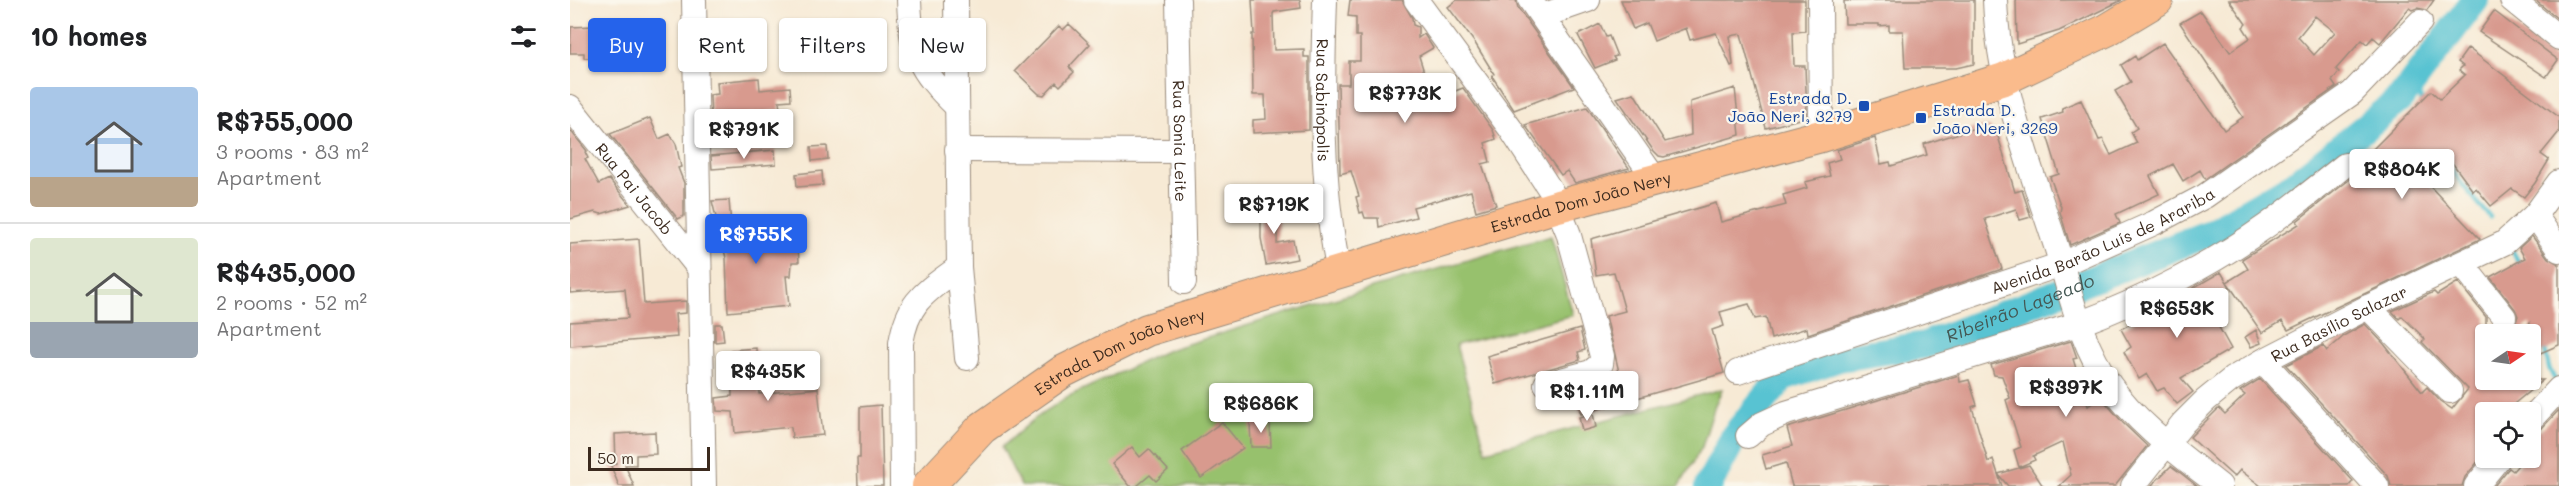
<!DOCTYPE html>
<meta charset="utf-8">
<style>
:root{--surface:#fff;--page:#f6f6f6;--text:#202124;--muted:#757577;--line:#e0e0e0;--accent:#2563eb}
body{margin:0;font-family:Mali,sans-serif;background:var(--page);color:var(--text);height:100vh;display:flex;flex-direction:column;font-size:22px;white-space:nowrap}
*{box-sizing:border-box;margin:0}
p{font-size:20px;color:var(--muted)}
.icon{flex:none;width:33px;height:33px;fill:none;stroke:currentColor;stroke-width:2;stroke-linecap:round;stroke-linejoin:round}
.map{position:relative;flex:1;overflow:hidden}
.panel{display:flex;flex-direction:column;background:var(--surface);width:570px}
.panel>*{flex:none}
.banner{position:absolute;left:18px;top:18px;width:570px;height:54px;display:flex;gap:12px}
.needle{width:39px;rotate:77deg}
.tools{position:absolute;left:1905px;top:324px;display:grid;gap:12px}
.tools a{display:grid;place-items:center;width:66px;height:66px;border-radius:6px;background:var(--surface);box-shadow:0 2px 4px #0004;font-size:30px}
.scale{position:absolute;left:18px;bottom:15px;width:122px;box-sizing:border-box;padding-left:6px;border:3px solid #3b2a1e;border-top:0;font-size:16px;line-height:21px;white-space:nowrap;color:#3b2a1e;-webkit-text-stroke:4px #fbf7ec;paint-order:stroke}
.price{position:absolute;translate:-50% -51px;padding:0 14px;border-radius:6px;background:#fff;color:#222;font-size:20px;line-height:39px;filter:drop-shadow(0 2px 3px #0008)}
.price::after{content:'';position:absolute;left:50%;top:36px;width:18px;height:14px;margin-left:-9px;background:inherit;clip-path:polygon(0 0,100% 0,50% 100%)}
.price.selected{background:var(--accent);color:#fff}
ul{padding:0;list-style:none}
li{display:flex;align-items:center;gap:18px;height:150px;padding:0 30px}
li+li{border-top:2px solid var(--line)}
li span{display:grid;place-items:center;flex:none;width:168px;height:120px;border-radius:6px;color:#555}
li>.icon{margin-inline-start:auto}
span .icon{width:72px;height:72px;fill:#fffc;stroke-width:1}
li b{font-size:26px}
h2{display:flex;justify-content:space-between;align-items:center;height:72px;padding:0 30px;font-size:26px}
.chip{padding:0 21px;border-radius:6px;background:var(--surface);box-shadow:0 2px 4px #0004;font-size:21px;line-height:54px}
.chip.selected{background:var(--accent);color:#fff}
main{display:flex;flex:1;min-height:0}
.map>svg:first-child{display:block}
.green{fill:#97c16d;stroke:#697646;stroke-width:1.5}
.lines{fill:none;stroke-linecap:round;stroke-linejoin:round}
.stream{stroke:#58c3d2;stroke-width:4.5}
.river{stroke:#58c3d2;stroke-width:28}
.building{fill:#d89a8e;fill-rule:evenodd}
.minor-casing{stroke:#998a7a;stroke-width:26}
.major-casing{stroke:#998a7a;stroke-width:34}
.minor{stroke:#fff;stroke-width:24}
.major{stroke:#fabb8c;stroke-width:32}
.transit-dot{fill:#1a4fb4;stroke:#fbf7ec;stroke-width:2}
.labels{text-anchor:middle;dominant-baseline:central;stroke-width:4.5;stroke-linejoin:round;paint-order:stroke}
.transit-label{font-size:16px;fill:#164399;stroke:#fbf7ec;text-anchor:end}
.street-label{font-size:16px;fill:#3b2a1e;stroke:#fbf7ec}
.water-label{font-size:18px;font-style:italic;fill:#445854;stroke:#fbf7ec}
</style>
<main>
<section class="panel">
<h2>10 homes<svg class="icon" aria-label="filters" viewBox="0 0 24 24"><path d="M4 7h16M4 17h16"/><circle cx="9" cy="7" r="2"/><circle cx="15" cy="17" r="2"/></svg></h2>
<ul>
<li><span style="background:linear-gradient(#a9c7e8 75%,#b9a48a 0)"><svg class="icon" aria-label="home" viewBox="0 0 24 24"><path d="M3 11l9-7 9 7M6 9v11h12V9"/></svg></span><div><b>R$755,000</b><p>3 rooms · 83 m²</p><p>Apartment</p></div></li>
<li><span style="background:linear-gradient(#dfe7d0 70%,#9aa5b1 0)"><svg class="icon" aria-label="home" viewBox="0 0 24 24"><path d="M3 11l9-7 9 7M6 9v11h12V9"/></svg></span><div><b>R$435,000</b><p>2 rooms · 52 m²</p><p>Apartment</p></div></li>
</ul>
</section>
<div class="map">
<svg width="1989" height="486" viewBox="0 0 1989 486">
<rect width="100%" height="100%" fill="#fbf7ec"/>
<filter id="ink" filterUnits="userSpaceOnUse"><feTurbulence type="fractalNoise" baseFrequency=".0167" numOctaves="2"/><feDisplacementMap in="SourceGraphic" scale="12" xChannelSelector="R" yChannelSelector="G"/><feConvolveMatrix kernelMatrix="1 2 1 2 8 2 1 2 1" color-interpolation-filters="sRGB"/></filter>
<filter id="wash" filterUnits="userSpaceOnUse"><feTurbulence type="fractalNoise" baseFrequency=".008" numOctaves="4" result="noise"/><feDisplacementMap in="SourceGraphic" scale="24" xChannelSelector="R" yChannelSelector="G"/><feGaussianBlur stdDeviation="1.35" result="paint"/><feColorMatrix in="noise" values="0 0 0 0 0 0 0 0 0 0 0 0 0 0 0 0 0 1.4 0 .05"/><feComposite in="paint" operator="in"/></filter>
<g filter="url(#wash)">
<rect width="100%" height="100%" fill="#f7ead5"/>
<path class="green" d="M981,236l22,79 -117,30 30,106 236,-62 -7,16 -13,42 -23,39h-658l-19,-39 31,-27 34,-23 101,-47 142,-44z"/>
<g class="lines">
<path class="stream" d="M1845,79l8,27
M1869,151l22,32 29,34
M1940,246l10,19
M1974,345l5,23 7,14"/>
<path class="river" id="s1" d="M1138,486l27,-51 48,-58 56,-19 86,-13 285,-112 85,-49 105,-85 75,-99"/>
</g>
<g id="blocks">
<path class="building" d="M682,0h48l1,8 -27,4 -1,2 1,36 30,-1v8h5v73l-56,3v-13l13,-1 -1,-24h-12l-1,-61h2z
M780,0h52l10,18 1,7 5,2v11l6,-4 9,14 -14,8 5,16 -25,8 6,31 58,-23 30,42 3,9 -11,4 5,19 -8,2 14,41 -20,6 -5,-20 -58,16 3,10 -37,10 -1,-9h-13l-2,-6 -3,1 -4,-16 3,-1 -8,-25 -11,3v-4l-2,-86h11v-23h11v-25h-4v-19l-8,-1z
M887,0h59l2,8 56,79 -60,23 -22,-34 2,-2 -19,-31 -27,-36z
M1051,0h184v31l-12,1 1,34h11l2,51 -41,11 -25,-94 -11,2 3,29 -2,1 -15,-33 -26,7 -4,-12 -32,13 -7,-18 -14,6z
M1319,0h85v64l-18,4h-51l-2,-37h-14v-6l-10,1v-2h-34l-1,-23z
M1446,0h106l-63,31 -42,13z
M1659,0h205l-7,10 -10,-2 -5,2 -3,-2 -29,35 -7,-6 -6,7 -5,-4 -26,29 3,3 -7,9 4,6 -131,92 -5,-9 -17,11 -10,-17 -23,12 9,18 -43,20 4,9 -50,22 -10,-33 1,-5 -11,-30 9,-3 -17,-55 21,-7 -1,-4 19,-8 18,40 4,-1 8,16 26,-12 -6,-11 6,-4 -22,-37 16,-9 -10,-17 14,-9 2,4 26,-17 61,87 19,-13 -63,-94 21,-12 29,41 20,-14 -7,-11 3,-3zM1745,16l20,16 -21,23 -16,-18z
M1965,0h24v20z
M1924,11l64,49 -12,17 -67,-45z
M94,23l1,42 -47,1v-10l-34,2v-5h-14l1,-26z
M499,24l21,20 -21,23 5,5 -14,14 -4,-4 -12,13 -5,-1 -24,-23 44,-45 4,4z
M1030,24l6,13 3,-1 8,20 -4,1 2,3 -20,8 -17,-33z
M1898,48l91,69v15l-18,22 8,6 -14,23 -11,14 -12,-8 -21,17 -15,-18 -3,3 -28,-38 -18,18 3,4 -6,5 56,59 -192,91 -6,-9 -20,12 -35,-51 21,-13 -6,-10 57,-35 -2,-3 57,-45 12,-14 -3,-3 68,-68 9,8 25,-24 -6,-5 4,-4 -5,-4z
M189,78l1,12 30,-3 1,13 -12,1 1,9 -69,9 -1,-24 8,-1 -1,-12z
M1165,88l5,47 -76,22 -5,-1 -6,-6 -36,-52 17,-5 31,49 26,-7 -1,-33z
M1017,107l42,61 -54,15 -8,-12 -6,4 -36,-50z
M80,118l9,21 11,-5 6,10 5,23 -3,1 6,15v33l-6,3 -68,-85z
M1408,127h11l8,6 18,59 7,-2 9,27 -11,3 -4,-11 -31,10 17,50 -194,65 -1,-6 -36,11 -5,-22 -11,2 -6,-15 -29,8 4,14 -12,4 12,43 -143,41 -7,-23 21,-5 16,-12 8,-2 -13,-56 19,-5 -11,-39 -18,3 -5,-36 125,-36 5,19 65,-17 -3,-10 24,-7 -2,-6 25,-6 -3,-13 13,-4 -3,-9 38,-12 6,26 9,-2 1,4 36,-11 -3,-11z
M0,130l17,21 -2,1 3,6 -3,1 14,25 10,-5 21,26 -29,9 -6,-2 -25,7z
M257,146l1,13 -16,2 -1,-14z
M205,150l1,14 -64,5 -1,-13z
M252,171l1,14 -26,2 -1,-13z
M159,200l3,38 65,-6 2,30h-7l-1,14h-5l3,30 -61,6 -2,-54 -14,-57z
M691,202h23v13h-6l-1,28 16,-3 4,19 -31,6 -5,-27z
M1962,236l16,22 11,6v81l-28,12 -1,-34 -10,9 -5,-7 3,-9 -3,-7 -25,-32 35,-19 -6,-10z
M69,239l5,65 42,-3v12l-11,1 2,23 -107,9v-24l58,-4 -3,-29 -55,4v-49z
M1651,272l9,15 -25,15 26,47 -50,29 12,14 -16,12 -13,-16 -7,3 -10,-17 -8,5 -15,-27 7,-5 -10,-18z
M1888,282l28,35v63h57l-39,32h-18v40l-21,25 -3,9h-71l-3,-10 -102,-111 37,-19 4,5 18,-16 20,-11 19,20 38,48 5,-5 13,14 12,8 16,-20 -46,-47 3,-3 -23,-23 -3,3 -7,-8 42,-19 3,3z
M145,324h7l2,17 -9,1z
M1010,329l5,21 -7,2 2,8 -85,24 -8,-28z
M1686,330l5,13 -10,4 -6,-10z
M1501,341l6,17 -4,1 15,47 13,-9 22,26 24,23 -32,40h-56l12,-11 -8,-33 -30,14 2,4 -16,7 -5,-17 7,-3 -15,-47 4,-2 -8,-22 -8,-1 -3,-10z
M186,348l3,46 59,-6 5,47 -31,3 -1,-11 -56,6 -2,-21 -16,-1 -1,-13 16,-2 -1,-46z
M1389,375l1,7 9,-2 8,25 -5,2 16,55 5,-3 5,15 31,-9 14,21h-35l-10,-12 4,12h-210l-6,-23 -20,6 -4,-14 30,-9 -5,-18z
M1690,379l93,102 -4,5h-88l-21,-16 -6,7 -44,-40 29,-29 6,6 20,-19 -5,-4z
M311,405l2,81h-25l-1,-28h3v-51z
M1989,410v76h-65l15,-18 4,3 11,-13h6v-24l10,-4z
M1023,414l3,13 -14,4 -3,-14z
M700,421l1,26h-20l-1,-25z
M652,422l21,26 -42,30 -19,-27z
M85,432l1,22 -20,1v10h-11l9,21h-15l-8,-20 5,-3 -1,-29z
M562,447l8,10 9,-8 19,21 -12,11 -6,-6 -13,11h-7l-18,-22z
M1601,466l11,8 15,12h-46z"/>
</g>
</g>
<g filter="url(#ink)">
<use href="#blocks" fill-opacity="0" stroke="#998a7a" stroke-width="1.5"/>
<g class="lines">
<defs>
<g id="minor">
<path d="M124,0l10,486"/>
<path d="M339,0c2,53 9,69 48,107"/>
<path d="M386,0l3,267 8,91"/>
<path id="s2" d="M608,0l6,282"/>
<path id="s3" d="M755,0c-3,91 -5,183 14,272"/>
<path d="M846,0l94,128 41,63 17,41 34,124 -1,8 -10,8 -45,12"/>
<path d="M960,0l125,179"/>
<path d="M1250,0l1,136"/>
<path d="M1425,0c3,85 35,166 61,246 15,48 24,97 54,139 28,40 72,71 110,101"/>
<path d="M1942,0l47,38"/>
<path d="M972,16l46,-16"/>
<path id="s4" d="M0,107l129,161"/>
<path d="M387,150l223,1"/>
<path d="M1965,215l24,35"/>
<path d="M1892,264l42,53"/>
<path d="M1798,307l82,84"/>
<path d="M1693,361l114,125"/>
<path id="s5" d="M1168,372l324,-108 92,-41 51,-27 147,-103 68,-71"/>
<path d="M1960,420l29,-31"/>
<path d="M1178,436l14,-12 24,-11 292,-89c63,-23 137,-61 191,-100 26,-19 51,-39 76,-59"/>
<path d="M332,486l-1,-143c7,-43 25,-51 58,-76"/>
<path id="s6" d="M1563,486l50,-63 23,-23 26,-21 31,-18 105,-54 136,-64 31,-28 24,-33"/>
<path d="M1906,486l23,-28"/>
</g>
<g id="major">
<path id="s7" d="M358,486l54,-58 80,-56 85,-42 411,-124 263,-70 183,-57 103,-49 50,-30"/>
</g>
</defs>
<use href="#minor" class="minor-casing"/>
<use href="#major" class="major-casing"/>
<use href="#minor" class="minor"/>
<use href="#major" class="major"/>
</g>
</g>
<g class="transit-dot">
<rect x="1288" y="100" width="12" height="12" rx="3"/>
<rect x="1345" y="112" width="12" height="12" rx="3"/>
</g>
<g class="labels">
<g class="transit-label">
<text x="1282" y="97">Estrada D.<tspan x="1282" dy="18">João Neri, 3279</tspan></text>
<text x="1363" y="109" text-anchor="start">Estrada D.<tspan x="1363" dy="18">João Neri, 3269</tspan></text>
</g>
<g class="street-label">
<text stroke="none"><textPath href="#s3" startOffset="100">Rua Sabinópolis</textPath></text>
<text stroke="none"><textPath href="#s2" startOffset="141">Rua Sonia Leite</textPath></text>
<text stroke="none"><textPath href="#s4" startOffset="104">Rua Pai Jacob</textPath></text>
<text stroke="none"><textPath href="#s7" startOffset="724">Estrada Dom João Nery</textPath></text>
<text stroke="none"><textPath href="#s5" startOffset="388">Avenida Barão Luís de Arariba</textPath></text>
<text stroke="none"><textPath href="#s6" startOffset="267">Rua Basílio Salazar</textPath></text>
<text stroke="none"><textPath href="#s7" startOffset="238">Estrada Dom João Nery</textPath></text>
</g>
<g class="water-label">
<text stroke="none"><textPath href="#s1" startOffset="381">Ribeirão Lageado</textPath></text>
</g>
</g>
</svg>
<div class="tools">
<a><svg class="needle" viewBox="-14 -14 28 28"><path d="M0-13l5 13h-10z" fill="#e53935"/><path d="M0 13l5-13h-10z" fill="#757577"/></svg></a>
<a><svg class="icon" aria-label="locate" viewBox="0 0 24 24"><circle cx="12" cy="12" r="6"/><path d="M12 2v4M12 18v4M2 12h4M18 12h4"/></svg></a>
</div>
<div class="scale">50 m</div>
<b class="price" style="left:835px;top:124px">R$773K</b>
<b class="price" style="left:174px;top:160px">R$791K</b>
<b class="price" style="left:1832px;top:200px">R$804K</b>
<b class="price" style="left:704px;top:235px">R$719K</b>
<b class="price selected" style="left:186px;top:265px">R$755K</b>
<b class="price" style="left:1607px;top:339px">R$653K</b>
<b class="price" style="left:198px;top:402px">R$435K</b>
<b class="price" style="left:1496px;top:418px">R$397K</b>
<b class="price" style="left:1017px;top:422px">R$1.11M</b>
<b class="price" style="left:691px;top:434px">R$686K</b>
<div class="banner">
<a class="chip selected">Buy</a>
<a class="chip">Rent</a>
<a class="chip">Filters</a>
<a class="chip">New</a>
</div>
</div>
</main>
